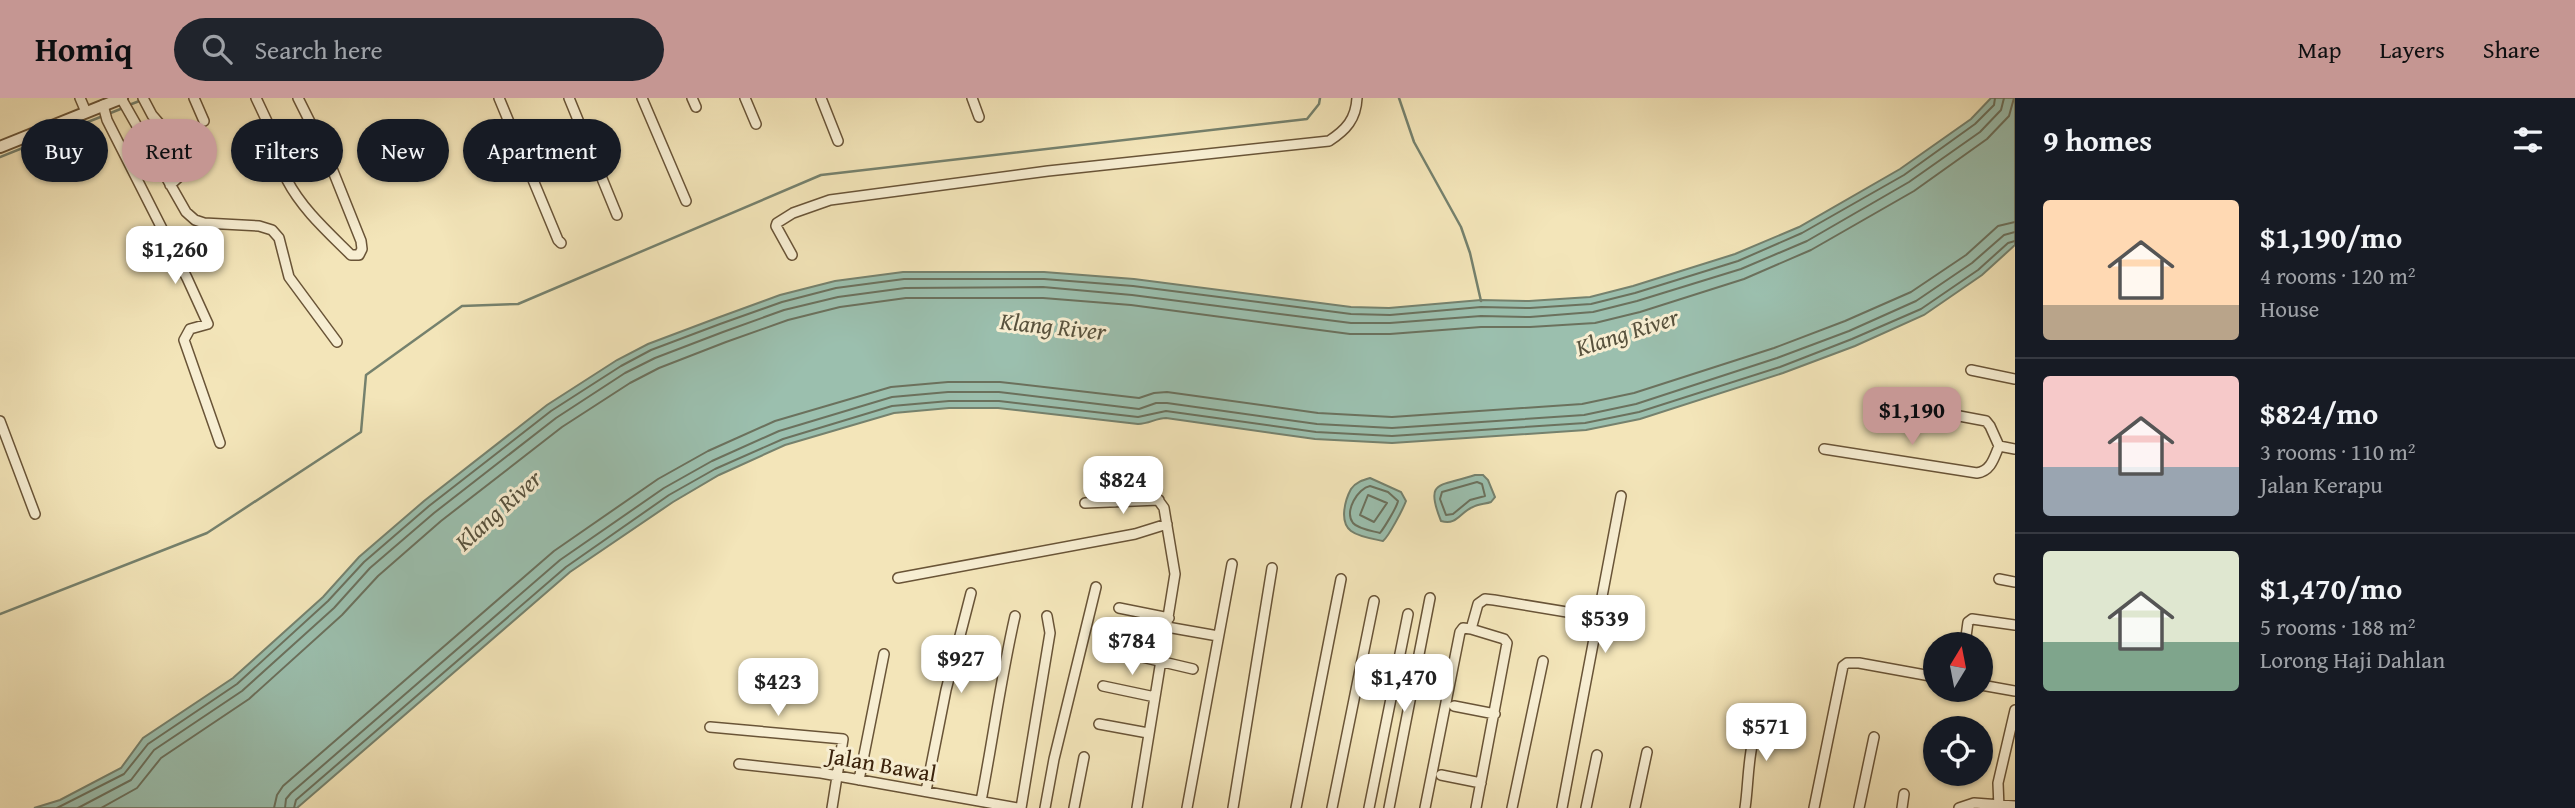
<!DOCTYPE html>
<meta charset="utf-8">
<style>
:root{--surface:#171b24;--page:#20242c;--text:#f1f3f6;--muted:#9ea1a6;--line:#363941;--accent:#c59692}
body{margin:0;font-family:"Gentium Book Plus",serif;background:var(--page);color:var(--text);height:100vh;display:flex;flex-direction:column;font-size:26px;white-space:nowrap}
*{box-sizing:border-box;margin:0}
p{font-size:23px;color:var(--muted)}
.icon{flex:none;width:38px;height:38px;fill:none;stroke:currentColor;stroke-width:2;stroke-linecap:round;stroke-linejoin:round}
.map{position:relative;flex:1;overflow:hidden}
.drawer{display:flex;flex-direction:column;background:var(--surface);width:560px}
.drawer>*{flex:none}
.top-card{position:absolute;left:21px;top:21px;width:665px;height:63px;display:flex;gap:14px}
.needle{width:46px;rotate:10deg}
.fabs{position:absolute;left:1923px;top:534px;display:grid;gap:14px}
.fabs a{display:grid;place-items:center;width:70px;height:70px;border-radius:50%;background:var(--surface);box-shadow:0 2px 5px #0004;font-size:35px}
.price{position:absolute;translate:-50% -60px;padding:0 16px;border-radius:14px;background:#fff;color:#222;font-size:23px;line-height:46px;filter:drop-shadow(0 2px 4px #0008)}
.price::after{content:'';position:absolute;left:50%;top:42px;width:21px;height:16px;margin-left:-10px;background:inherit;clip-path:polygon(0 0,100% 0,50% 100%)}
.price.on{background:var(--accent);color:#111}
ul{padding:0;list-style:none}
li{display:flex;align-items:center;gap:21px;height:175px;padding:0 28px}
li+li{border-top:2px solid var(--line)}
li span{display:grid;place-items:center;flex:none;width:196px;height:140px;border-radius:7px;color:#555}
li>.icon{margin-inline-start:auto}
span .icon{width:84px;height:84px;fill:#fffc;stroke-width:1}
li b{font-size:30px}
h2{display:flex;justify-content:space-between;align-items:center;height:84px;padding:0 28px;font-size:30px}
.chip{padding:0 24px;border-radius:32px;background:var(--surface);box-shadow:0 2px 5px #0004;font-size:24px;line-height:63px}
.chip.on{background:var(--accent);color:#111}
header{display:flex;align-items:center;gap:42px;box-sizing:border-box;height:98px;padding:0 35px;background:var(--accent);color:#111}
header strong{font-size:33px}
nav{display:flex;gap:38px;margin-inline-start:auto;font-size:24px}
.search{width:490px;height:63px;background:var(--page);display:flex;align-items:center;gap:18px;box-sizing:border-box;padding:0 24px;border-radius:38px;color:var(--muted);font-size:26px}
main{display:flex;flex:1;min-height:0}
.map>svg:first-child{display:block}
.water{fill:#9bbfae;stroke:#75816d;stroke-width:2}
.lines{fill:none;stroke-linecap:round;stroke-linejoin:round}
.shore{stroke:#6b715d;stroke-width:2}
.stream{stroke:#75816d;stroke-width:2.5}
.minor-casing{stroke:#695437;stroke-width:12}
.tertiary-casing{stroke:#695437;stroke-width:14}
.minor{stroke:#f7eed2;stroke-width:9}
.tertiary{stroke:#f7eed2;stroke-width:10}
.labels{text-anchor:middle;dominant-baseline:central;stroke-width:6;stroke-linejoin:round;paint-order:stroke}
.street-label{font-size:23px;fill:#3b230c;stroke:#f7eed2}
.water-label{font-size:24px;font-style:italic;fill:#58523d;stroke:#f7eed2}
</style>
<header>
<strong>Homiq</strong>
<div class="search"><svg class="icon" aria-label="search" viewBox="0 0 24 24"><circle cx="10" cy="10" r="6"/><path d="M15 15l6 6"/></svg>Search here</div>
<nav><a>Map</a><a>Layers</a><a>Share</a></nav>
</header>
<main>
<div class="map">
<svg width="2015" height="710" viewBox="0 0 2015 710">
<rect width="100%" height="100%" fill="#f3e5b9"/>
<filter id="stains"><feTurbulence type="fractalNoise" baseFrequency=".00286" numOctaves="4"/><feColorMatrix values="0 0 0 0 .2 0 0 0 0 .09 0 0 0 0 .02 0 0 0 .5 -.17"/></filter>
<radialGradient id="worn" r=".72"><stop offset=".6" stop-color="#630" stop-opacity="0"/><stop offset="1" stop-color="#630" stop-opacity=".3"/></radialGradient>
<path class="water" d="M1991,0h24v147l-33,30 -58,40 -69,31 -72,27 -143,46 -54,11 -194,13 -77,-4 -149,-21c-10,0 -17,6 -28,6l-140,-16h-49l-55,5 -109,32 -66,30 -46,27 -103,70 -273,236h-263l26,-8 61,-32 22,-30 90,-60 90,-81 36,-40 65,-56 123,-96 70,-45 31,-16 69,-26 63,-23 55,-14 68,-9h141l90,7 217,28 38,1 92,-8 48,1 61,-4 43,-11 102,-32 64,-27 101,-58 71,-50z
M1475,377h8l5,5 7,17 -4,5c-5,2 -13,2 -18,5 -13,5 -16,19 -32,14 -17,-42 -1,-34 34,-46z
M1370,380l31,14 5,9c-3,8 -17,35 -23,40 -9,-2 -24,-4 -32,-10 -12,-9 -6,-31 0,-42 5,-7 12,-9 19,-11z"/>
<g class="lines">
<path class="shore" d="M1477,384l5,2 3,12 -15,4 -17,14 -7,1 -6,-16 2,-7z
M1370,388l18,6 10,9c-1,6 -14,27 -18,32 -7,-2 -22,-4 -27,-10 -9,-12 5,-35 17,-37z
M1368,397l19,8 -13,19 -14,-7z
M57,710l67,-34 24,-30 89,-60 91,-83 36,-39 65,-56 122,-95 70,-45 30,-16 69,-26 62,-22 54,-14 68,-9h140l89,7 218,28 39,1 91,-8 49,1 61,-4 44,-11 103,-32 64,-28 102,-58 71,-51 19,-19 1,-7
M78,710l53,-28 23,-30 88,-59 92,-83 36,-40 64,-55 122,-95 69,-45 30,-15 68,-26 61,-22 54,-13 67,-9 138,-1 89,8 219,28h39l91,-7 49,1 63,-5 44,-11 104,-32 66,-28 102,-59 71,-50 21,-22 3,-12
M101,710l36,-20 24,-30 88,-59 93,-84 36,-39 63,-55 121,-94 68,-44 29,-15 67,-26 62,-22 52,-13 66,-9h137l88,7 219,29h40l91,-7h49l65,-4 45,-11 104,-33 67,-29 103,-59 73,-52 22,-23 5,-18
M274,710l3,-13 6,-9 271,-235 104,-72 50,-28 67,-30 116,-34 57,-5h52l139,16 15,-5 13,-1 151,21 74,4 190,-13 52,-11 140,-45 71,-27 66,-29 55,-37 32,-29 17,-4
M285,710l1,-9 5,-6 269,-233 104,-72 48,-27 67,-30 113,-34 56,-5h51l140,17 17,-6h11l150,21 75,4 192,-13 52,-11 141,-46 72,-27 67,-30 56,-38 32,-28 11,-3
M294,710l2,-8 270,-233 103,-72 46,-26 68,-30 109,-33 57,-5h50l139,16 28,-6 150,21 76,4 193,-13 54,-11 141,-45 72,-28 69,-30 57,-39 30,-27 7,-2"/>
<path class="stream" d="M1399,0l15,44 47,85 9,26 11,48
M129,7l13,-5
M108,16l15,-6
M57,36l46,-18
M0,59l45,-18
M0,516l207,-81 154,-101 5,-57 96,-69 56,-2 303,-129 486,-56 12,-15 1,-6"/>
<defs>
<path id="minor" d="M80,0l6,14
M121,0l65,114 9,8 9,3 55,3 13,4 7,8 10,39 48,65
M143,0l9,17 36,42 2,6 -2,6 -18,16
M194,0l10,23
M256,0l16,34
M298,0l29,58 34,85 1,8 -3,6h-8c-23,-23 -49,-46 -64,-75l2,-9 38,-15
M499,0l59,142 3,3
M569,0l48,117
M642,0l44,103
M692,0l4,9
M745,0l11,26
M821,0l17,43
M972,0l7,19
M103,7l4,15 80,158 21,46 -18,5 -6,11 36,103
M792,157l-16,-29 1,-3 16,-10 37,-13 218,-29 281,-30c17,-11 27,-22 28,-43
M1971,272l44,9
M0,323l35,93
M1999,348l16,3
M1824,351l153,24c14,-2 17,-15 22,-27l-9,-20 -4,-5 -112,-21
M1115,404l3,-35 7,-5 6,1 33,45 11,66 -38,234
M1085,405l74,-3
M898,480l237,-44 32,-10
M1999,481l16,3
M1119,510l50,10
M1167,529l51,9
M1965,546l3,-22 4,-3 43,6
M1108,551l85,20
M1981,587l34,6
M1103,588l52,11
M1454,608l41,8
M1099,626l49,9
M710,629l133,12 -11,69
M739,666l82,9 197,35
M1441,677l40,8
M859,682l25,-126
M926,693l20,-101 25,-97
M981,703c12,-62 20,-124 34,-185
M1021,710l29,-175 -3,-17
M1045,710l9,-49 42,-172
M1074,710l10,-51
M1187,710l45,-244
M1233,710l39,-240
M1296,710l45,-229
M1332,710l42,-207
M1369,710l39,-194
M1389,710l41,-210
M1425,710l35,-176 3,-4 8,1
M1476,710l31,-165 -3,-4 -33,-10 7,-25 7,-5 9,1 103,17
M1512,710l31,-147
M1562,710l59,-312
M1586,710l11,-53
M1635,710l12,-56
M1745,710c5,-32 1,-77 25,-99
M1814,710l29,-142 4,-3h12l77,14
M1859,710l15,-71
M1902,710l2,-14
M1959,710l15,-5 41,3
M1999,710l-1,-25 17,-73"/>
<path id="tertiary" d="M0,49l122,-49"/>
</defs>
<use href="#minor" class="minor-casing"/>
<use href="#tertiary" class="tertiary-casing"/>
<use href="#minor" class="minor"/>
<use href="#tertiary" class="tertiary"/>
</g>
<g class="labels">
<g class="street-label">
<text transform="translate(882 666) rotate(10)">Jalan Bawal</text>
</g>
<g class="water-label">
<text transform="translate(1053 228) rotate(6)">Klang River</text>
<text transform="translate(1627 234) rotate(-18)">Klang River</text>
<text transform="translate(498 412) rotate(-42)">Klang River</text>
</g>
</g>
<rect width="100%" height="100%" filter="url(#stains)"/>
<rect width="100%" height="100%" fill="url(#worn)"/>
</svg>
<div class="fabs">
<a><svg class="needle" viewBox="-14 -14 28 28"><path d="M0-13l5 13h-10z" fill="#e53935"/><path d="M0 13l5-13h-10z" fill="#9ea1a6"/></svg></a>
<a><svg class="icon" aria-label="locate" viewBox="0 0 24 24"><circle cx="12" cy="12" r="6"/><path d="M12 2v4M12 18v4M2 12h4M18 12h4"/></svg></a>
</div>
<b class="price" style="left:175px;top:188px">$1,260</b>
<b class="price on" style="left:1912px;top:349px">$1,190</b>
<b class="price" style="left:1123px;top:418px">$824</b>
<b class="price" style="left:1605px;top:557px">$539</b>
<b class="price" style="left:1132px;top:579px">$784</b>
<b class="price" style="left:961px;top:597px">$927</b>
<b class="price" style="left:1404px;top:616px">$1,470</b>
<b class="price" style="left:778px;top:620px">$423</b>
<b class="price" style="left:1766px;top:665px">$571</b>
<div class="top-card">
<a class="chip">Buy</a>
<a class="chip on">Rent</a>
<a class="chip">Filters</a>
<a class="chip">New</a>
<a class="chip">Apartment</a>
</div>
</div>
<section class="drawer">
<h2>9 homes<svg class="icon" aria-label="filters" viewBox="0 0 24 24"><path d="M4 7h16M4 17h16"/><circle cx="9" cy="7" r="2"/><circle cx="15" cy="17" r="2"/></svg></h2>
<ul>
<li><span style="background:linear-gradient(#ffd9b3 75%,#b9a48a 0)"><svg class="icon" aria-label="home" viewBox="0 0 24 24"><path d="M3 11l9-7 9 7M6 9v11h12V9"/></svg></span><div><b>$1,190/mo</b><p>4 rooms · 120 m²</p><p>House</p></div></li>
<li><span style="background:linear-gradient(#f6c9c9 65%,#9aa5b1 0)"><svg class="icon" aria-label="home" viewBox="0 0 24 24"><path d="M3 11l9-7 9 7M6 9v11h12V9"/></svg></span><div><b>$824/mo</b><p>3 rooms · 110 m²</p><p>Jalan Kerapu</p></div></li>
<li><span style="background:linear-gradient(#dfe7d0 65%,#7fa58c 0)"><svg class="icon" aria-label="home" viewBox="0 0 24 24"><path d="M3 11l9-7 9 7M6 9v11h12V9"/></svg></span><div><b>$1,470/mo</b><p>5 rooms · 188 m²</p><p>Lorong Haji Dahlan</p></div></li>
</ul>
</section>
</main>
